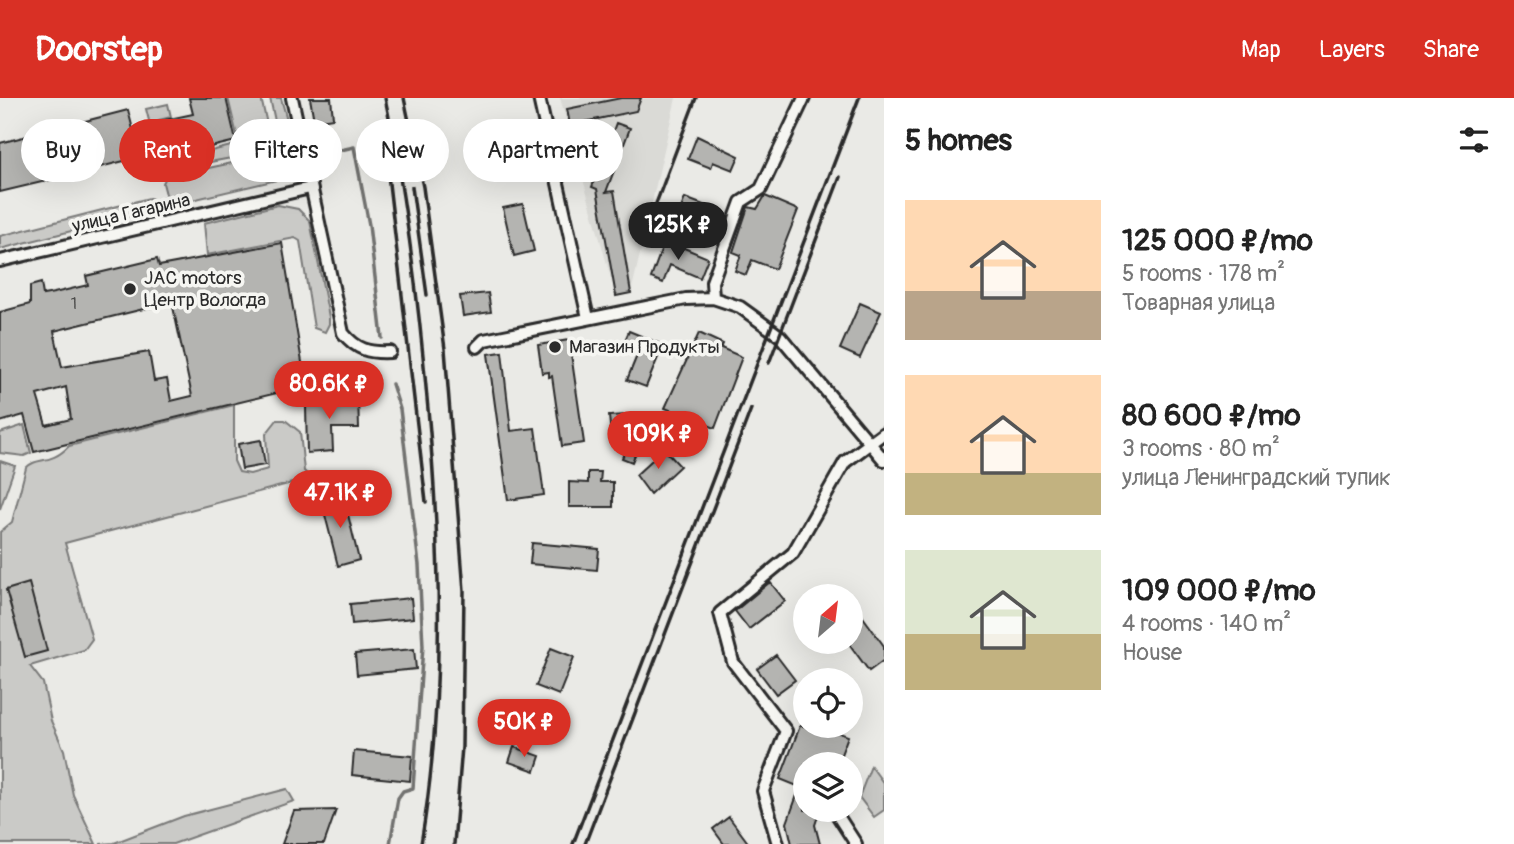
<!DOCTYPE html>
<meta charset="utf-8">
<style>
:root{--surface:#fff;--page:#f2f2f2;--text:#222;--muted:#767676;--accent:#d93025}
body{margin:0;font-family:Pangolin,sans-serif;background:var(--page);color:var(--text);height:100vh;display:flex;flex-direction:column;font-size:26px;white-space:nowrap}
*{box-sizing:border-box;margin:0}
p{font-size:23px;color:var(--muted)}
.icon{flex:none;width:38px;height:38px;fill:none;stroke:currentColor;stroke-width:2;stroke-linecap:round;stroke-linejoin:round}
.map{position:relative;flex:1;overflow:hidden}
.panel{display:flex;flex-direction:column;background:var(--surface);width:630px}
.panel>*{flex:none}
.hud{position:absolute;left:21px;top:21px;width:665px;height:63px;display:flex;gap:14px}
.needle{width:46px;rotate:28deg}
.controls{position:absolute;left:793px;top:486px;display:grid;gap:14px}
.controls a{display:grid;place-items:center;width:70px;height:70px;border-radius:50%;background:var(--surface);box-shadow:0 7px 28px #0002;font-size:35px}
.price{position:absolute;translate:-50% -60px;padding:0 16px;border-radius:24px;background:var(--accent);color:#fff;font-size:23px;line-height:46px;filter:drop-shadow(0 2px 4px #0008)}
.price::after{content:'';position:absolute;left:50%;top:42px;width:21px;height:16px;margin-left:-10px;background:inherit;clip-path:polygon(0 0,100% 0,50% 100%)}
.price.selected{background:#222;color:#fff}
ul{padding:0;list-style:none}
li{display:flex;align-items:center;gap:21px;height:175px;padding:0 21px}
li span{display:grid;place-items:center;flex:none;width:196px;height:140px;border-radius:0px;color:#555}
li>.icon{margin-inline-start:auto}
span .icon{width:84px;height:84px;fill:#fffc;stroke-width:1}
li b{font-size:30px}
h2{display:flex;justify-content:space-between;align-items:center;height:84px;padding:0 21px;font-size:30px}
.tag{padding:0 24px;border-radius:32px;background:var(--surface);box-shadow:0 7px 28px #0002;font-size:24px;line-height:63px}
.tag.selected{background:var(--accent);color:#fff}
header{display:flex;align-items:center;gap:42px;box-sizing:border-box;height:98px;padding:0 35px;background:var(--accent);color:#fff}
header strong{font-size:33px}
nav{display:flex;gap:38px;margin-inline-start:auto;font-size:24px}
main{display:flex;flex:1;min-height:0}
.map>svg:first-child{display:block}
.built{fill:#dadad6}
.green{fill:#cacac7;stroke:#7a7a79;stroke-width:2}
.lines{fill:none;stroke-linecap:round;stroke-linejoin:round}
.stream{stroke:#727270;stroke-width:3.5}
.building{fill:#b4b4b1;stroke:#2b2b2b;stroke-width:2;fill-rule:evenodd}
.street-casing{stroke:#2b2b2b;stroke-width:16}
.street{stroke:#f6f6f2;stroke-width:10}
.rail{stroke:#2b2b2b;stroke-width:3.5}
.poi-dot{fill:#2b2b2b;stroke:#f6f6f2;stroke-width:2.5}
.labels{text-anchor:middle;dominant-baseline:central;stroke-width:7;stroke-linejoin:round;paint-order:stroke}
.number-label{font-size:16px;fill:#4d4d4c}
.street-label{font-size:19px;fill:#2b2b2b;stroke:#f6f6f2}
.poi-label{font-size:19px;fill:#2b2b2b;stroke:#f6f6f2;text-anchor:start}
</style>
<header>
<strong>Doorstep</strong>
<nav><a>Map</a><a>Layers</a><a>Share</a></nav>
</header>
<main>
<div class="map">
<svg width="884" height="746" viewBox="0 0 884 746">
<rect width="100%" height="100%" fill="#eaeae6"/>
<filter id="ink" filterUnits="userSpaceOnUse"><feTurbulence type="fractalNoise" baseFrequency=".0143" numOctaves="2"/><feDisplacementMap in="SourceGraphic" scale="14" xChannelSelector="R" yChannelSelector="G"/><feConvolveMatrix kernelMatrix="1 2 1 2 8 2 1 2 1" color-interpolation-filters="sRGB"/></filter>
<g filter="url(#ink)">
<path class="built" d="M560,0h116l-45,195 -15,3z"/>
<path class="green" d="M228,0h33l12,52 -110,21v-8l76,-19z
M270,0h11c6,24 18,52 5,74z
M168,6l3,13 -12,3 3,14 -9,2 -7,-27z
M251,61l9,2 17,19 -102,24 -7,-2 -5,-19 3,-6z
M149,100l7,2 -1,10 -155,39v-13z
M278,107l20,4 12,12 19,96v7l-4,8 -11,-4 -14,-87 -5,-3 -88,17 -3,-32z
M234,307v56l5,11 11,2 18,-5 -2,-35 11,-14h8l15,12 4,39 7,7 -246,65 27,96 -8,11 -54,16 13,17 8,38 13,29 9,45 23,49h-96v-312l12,-10 14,-54c11,-12 24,-2 43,-22z
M24,327l7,28 -7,3 -24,-3v-20z
M0,363l15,5 -15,43z
M871,668l13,18v26l-10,7 -15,-20z
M287,691l7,12 -121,43h-73l14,-1 70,-27z"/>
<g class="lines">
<path class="stream" d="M323,56l31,-7 15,78 13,113
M390,746l8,-46 5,-7 10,-3 10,-142 -4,-81 -19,-156 -8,-25"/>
</g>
<path class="building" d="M189,0h37l10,43 -67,16 -9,-36 33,-7z
M310,0h21l2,20 -19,3z
M621,0h20l-5,13 -66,14 -3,-16z
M128,12l12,47 -60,15 -5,8 -8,-4 -67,16v-49z
M616,25l14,5 -24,64 8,-1 17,102 -15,3 -19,-107 -5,-2z
M513,38l10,40 -23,5 -10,-40z
M697,38l42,20 -6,14 -20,-8 -2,6 -23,-9z
M765,98l33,14 -23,59 -23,-9 -6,15 -11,-4 6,-16 -8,-3 15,-45 9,2z
M685,100l40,15 -8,19 -39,-16z
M523,106l11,47 -20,5 -11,-48z
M665,142l43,18 -8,20 -30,-13 -7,18 -12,-5z
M282,145l24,143 -272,66 -10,-37 -24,7v-110l30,-8v-18l11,-3 2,12 11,-2 34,-8 -2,-9 71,-17 2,7zM172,204l20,94 -21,5 -4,-22 -13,2 -5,-29 -87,15 -8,-36zM66,289l5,32 -25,6 -9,-30z
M488,195l3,19 -28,4 -3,-20z
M860,205l21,9 -21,46 -20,-9z
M629,233l34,14 -17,42 -19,-7 11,-27 -16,-6z
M699,235l24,11 -2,4 21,9 -27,71 -50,-20z
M569,242l15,103 -22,3 -10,-70 -3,1v-5l-7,1 -4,-28z
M502,254l9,79 24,-3 9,67 -36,5 -20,-146z
M358,299l1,31h-27l1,23 -26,2 -1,-47 4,-7z
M628,317l2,19 -19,1 -2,-19z
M632,336l10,4 -10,24 -10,-4z
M261,342l4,25 -23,4 -4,-25z
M664,351l16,17 -30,28 -14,-19z
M588,374h13l-1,10h13v25h-44v-25l19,1z
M343,396l16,66 -21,6 -17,-67z
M532,445l67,6 -2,21 -67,-6z
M770,484l15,19 -36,28 -14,-18z
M29,485l18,68 -22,6 -19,-67z
M411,500l2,20 -61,6 -2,-20z
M858,512l26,36v14l-15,11 -19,-26v-29z
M551,550l23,9 -15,38 -23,-9z
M414,551l2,20 -59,6 -2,-21z
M776,557l19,25 -19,14 -19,-25z
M800,628h20l28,10 -11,29h-32v45h15l-5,15 5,19h-28l-5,-21 13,-36 -20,-8z
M514,649l26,9 -5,15 -26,-9z
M354,653l58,5 -2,25 -58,-6z
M336,712l-12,34h-42l12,-33z
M729,719l20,27h-25l-11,-15z"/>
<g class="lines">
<defs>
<path id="street" d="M292,0l51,235c14,17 26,20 47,19
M539,0l49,220
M0,163l310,-73
M713,200l-1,-16 29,-80 20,-13 43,-91
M477,249l7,-7 202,-41 27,-1 27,9 40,29 104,124
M836,715l20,31
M778,746l-15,-53 23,-60 -53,-69 -13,-49 73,-60 52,-91 39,-29"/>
</defs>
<use href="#street" class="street-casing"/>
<use href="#street" class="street"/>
<path class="rail" d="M385,0c22,103 34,207 43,311 13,145 17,291 -7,435
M404,0l19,89 22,162 19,242 -2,156 -8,97
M385,51l41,353
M412,89l15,108
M646,132l50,-132
M769,265l71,-186
M573,746l286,-746
M585,746l166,-435"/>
</g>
</g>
<g class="poi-dot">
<circle cx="130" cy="191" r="7"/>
<circle cx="555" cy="249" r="7"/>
</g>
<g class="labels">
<g class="number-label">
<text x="74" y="206">1</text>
</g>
<g class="street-label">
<text transform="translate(131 115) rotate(-13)">улица Гагарина</text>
</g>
<g class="poi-label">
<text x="144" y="180">JAC motors<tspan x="144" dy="22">Центр Вологда</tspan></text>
<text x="569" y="249">Магазин Продукты</text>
</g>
</g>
</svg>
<div class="controls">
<a><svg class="needle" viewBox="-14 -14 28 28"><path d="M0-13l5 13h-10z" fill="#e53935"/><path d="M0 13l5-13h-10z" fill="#767676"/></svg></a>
<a><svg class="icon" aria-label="locate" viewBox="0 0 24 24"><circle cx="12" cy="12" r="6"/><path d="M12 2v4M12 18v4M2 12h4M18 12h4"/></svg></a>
<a><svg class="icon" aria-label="layers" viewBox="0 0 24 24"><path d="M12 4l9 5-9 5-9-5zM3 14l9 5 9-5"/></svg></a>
</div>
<b class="price selected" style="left:678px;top:164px">125K ₽</b>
<b class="price" style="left:329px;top:323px">80.6K ₽</b>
<b class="price" style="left:658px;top:373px">109K ₽</b>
<b class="price" style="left:340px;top:432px">47.1K ₽</b>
<b class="price" style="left:524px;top:661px">50K ₽</b>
<div class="hud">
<a class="tag">Buy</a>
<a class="tag selected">Rent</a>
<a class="tag">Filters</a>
<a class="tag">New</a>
<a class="tag">Apartment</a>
</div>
</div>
<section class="panel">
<h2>5 homes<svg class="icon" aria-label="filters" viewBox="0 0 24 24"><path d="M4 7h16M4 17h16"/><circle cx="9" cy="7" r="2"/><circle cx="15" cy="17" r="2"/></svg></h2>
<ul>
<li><span style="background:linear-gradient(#ffd9b3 65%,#b9a48a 0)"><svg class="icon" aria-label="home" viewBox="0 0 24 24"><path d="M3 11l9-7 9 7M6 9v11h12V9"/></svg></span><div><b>125 000 ₽/mo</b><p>5 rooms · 178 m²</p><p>Товарная улица</p></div></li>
<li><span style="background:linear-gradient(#ffd9b3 70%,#c2b280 0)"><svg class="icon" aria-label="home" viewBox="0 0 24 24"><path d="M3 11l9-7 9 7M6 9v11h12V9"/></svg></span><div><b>80 600 ₽/mo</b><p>3 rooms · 80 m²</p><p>улица Ленинградский тупик</p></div></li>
<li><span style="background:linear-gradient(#dfe7d0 60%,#c2b280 0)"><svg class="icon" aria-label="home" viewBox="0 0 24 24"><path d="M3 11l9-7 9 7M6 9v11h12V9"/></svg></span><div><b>109 000 ₽/mo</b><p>4 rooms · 140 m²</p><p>House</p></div></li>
</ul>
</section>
</main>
